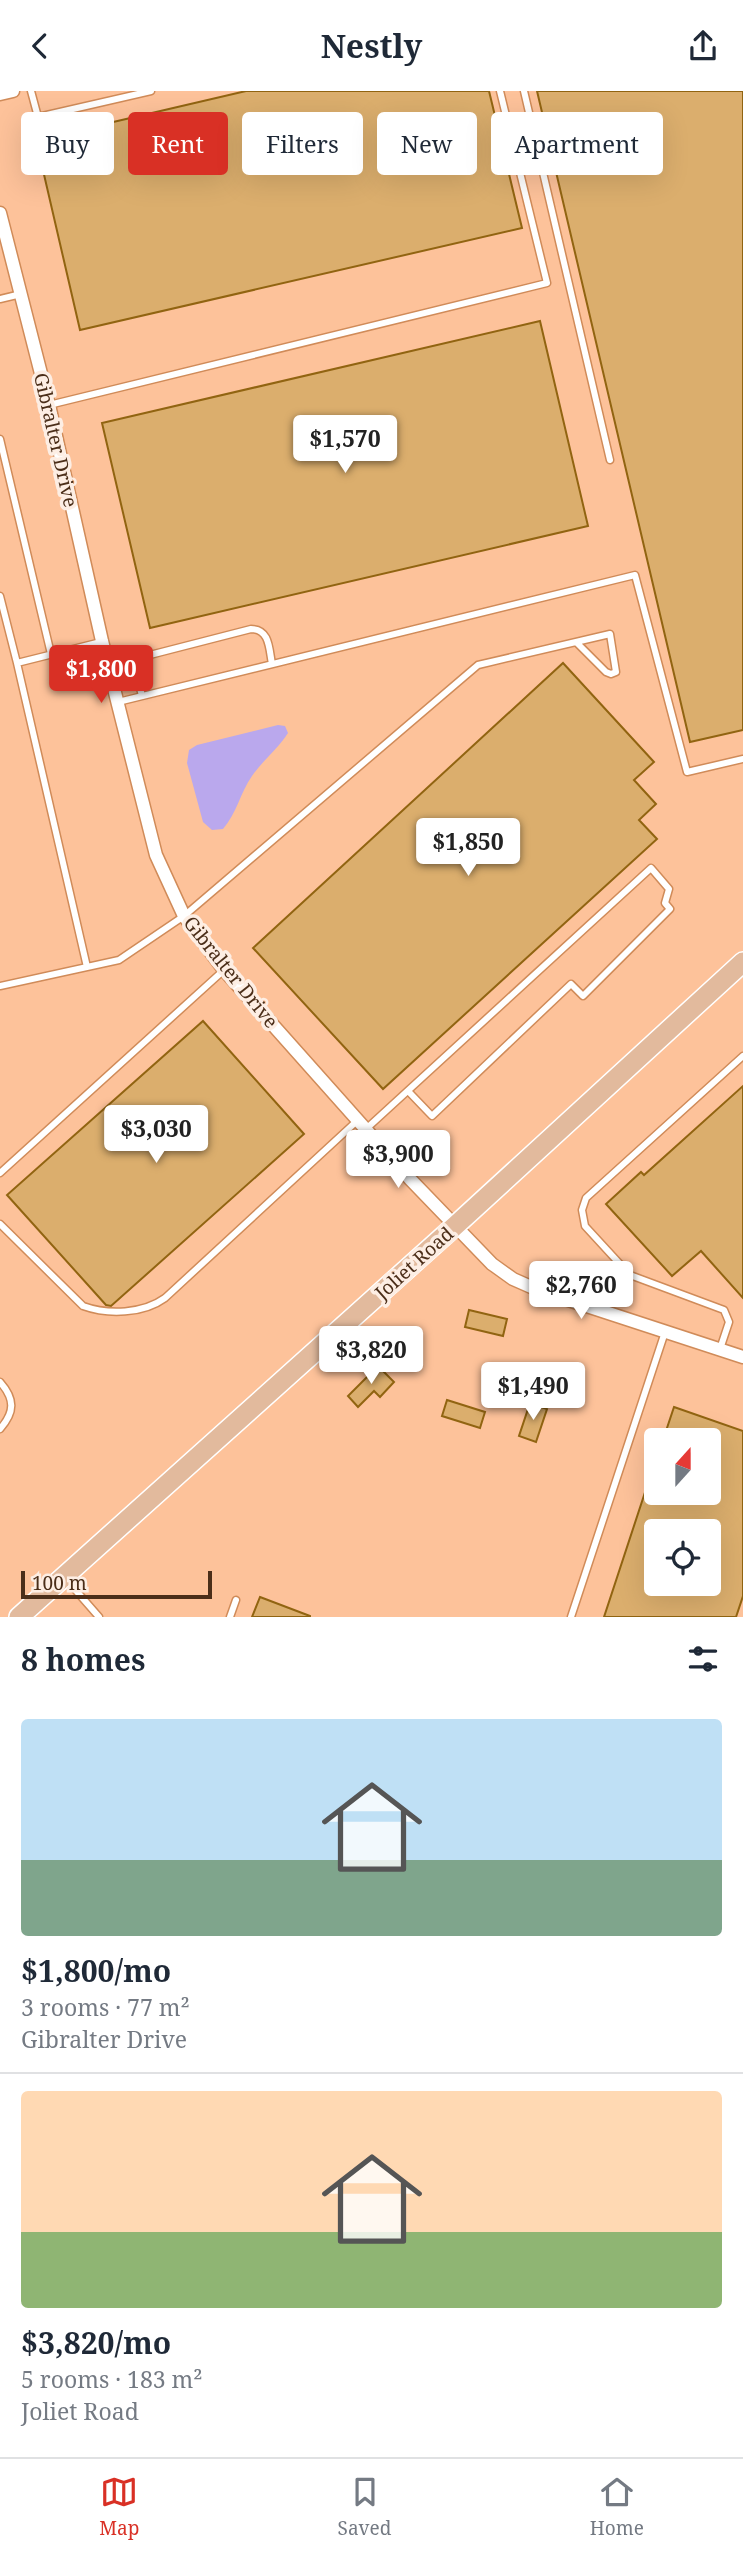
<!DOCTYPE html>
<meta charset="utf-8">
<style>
:root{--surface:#fff;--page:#f6f6f7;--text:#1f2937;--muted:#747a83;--line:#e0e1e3;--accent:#d93025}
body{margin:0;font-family:"Noto Serif",serif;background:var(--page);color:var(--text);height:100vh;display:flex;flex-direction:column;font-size:26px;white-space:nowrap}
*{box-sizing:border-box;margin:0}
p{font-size:23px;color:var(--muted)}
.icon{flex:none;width:38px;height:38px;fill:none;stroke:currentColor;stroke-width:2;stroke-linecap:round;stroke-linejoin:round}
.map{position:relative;height:1526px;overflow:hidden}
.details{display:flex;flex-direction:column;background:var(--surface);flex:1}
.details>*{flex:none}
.banner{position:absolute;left:21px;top:21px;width:702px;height:63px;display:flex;gap:14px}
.needle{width:46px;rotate:21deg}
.buttons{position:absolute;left:644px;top:1337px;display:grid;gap:14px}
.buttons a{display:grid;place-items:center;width:77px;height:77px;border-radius:7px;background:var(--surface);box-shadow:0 7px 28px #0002;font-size:35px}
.scale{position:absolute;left:21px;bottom:18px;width:191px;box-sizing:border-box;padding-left:7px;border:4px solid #4b2e19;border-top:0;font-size:19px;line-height:24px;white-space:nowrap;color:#4b2e19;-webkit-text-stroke:5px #fdeee4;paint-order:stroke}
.price{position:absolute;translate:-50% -60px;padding:0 16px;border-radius:7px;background:#fff;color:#222;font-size:23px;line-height:46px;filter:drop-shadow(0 2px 4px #0008)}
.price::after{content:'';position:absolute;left:50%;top:42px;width:21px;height:16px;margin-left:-10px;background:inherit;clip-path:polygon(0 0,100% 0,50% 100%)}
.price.current{background:var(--accent);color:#fff}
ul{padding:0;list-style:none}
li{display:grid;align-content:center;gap:14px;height:371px;padding:0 21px}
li+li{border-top:2px solid var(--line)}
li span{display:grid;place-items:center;height:217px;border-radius:7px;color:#555}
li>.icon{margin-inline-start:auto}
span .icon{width:126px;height:126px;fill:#fffc;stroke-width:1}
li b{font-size:30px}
h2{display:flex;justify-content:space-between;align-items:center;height:84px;padding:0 21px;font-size:30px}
.tag{padding:0 24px;border-radius:7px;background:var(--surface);box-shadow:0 7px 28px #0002;font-size:24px;line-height:63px}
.tag.current{background:var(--accent);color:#fff}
header{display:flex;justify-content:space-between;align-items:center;height:91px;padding:0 21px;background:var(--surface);font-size:32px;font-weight:700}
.tab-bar{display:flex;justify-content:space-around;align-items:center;height:98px;border-top:2px solid var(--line);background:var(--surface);font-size:19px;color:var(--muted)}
.tab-bar a{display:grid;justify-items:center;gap:4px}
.tab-bar .current{color:var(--accent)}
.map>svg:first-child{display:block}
.water{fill:#baa8ed}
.building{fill:#dbae6d;stroke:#916411;stroke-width:2;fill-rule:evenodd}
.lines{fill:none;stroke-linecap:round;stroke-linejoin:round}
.lane-casing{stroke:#d08b59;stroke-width:9}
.street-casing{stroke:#d08b59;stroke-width:15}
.primary-casing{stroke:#fff;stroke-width:22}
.lane{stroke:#fff;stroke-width:6}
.street{stroke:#fff;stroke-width:12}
.primary{stroke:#e2ba9d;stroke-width:19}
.labels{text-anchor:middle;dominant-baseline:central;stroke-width:7;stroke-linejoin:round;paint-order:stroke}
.street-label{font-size:19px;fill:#4b2e19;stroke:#fdeee4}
</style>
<header><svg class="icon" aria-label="back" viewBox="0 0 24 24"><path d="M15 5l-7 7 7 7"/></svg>Nestly<svg class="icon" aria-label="share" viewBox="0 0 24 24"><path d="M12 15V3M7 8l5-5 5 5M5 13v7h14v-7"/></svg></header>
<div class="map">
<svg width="743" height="1526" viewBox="0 0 743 1526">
<rect width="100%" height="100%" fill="#fdc29a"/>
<path class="water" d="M278,634l7,1 3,7c-10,16 -25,27 -36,43 -12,17 -15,37 -29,53l-11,1 -9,-8 -16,-59 2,-13 8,-5z"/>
<path class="building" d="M246,0h243l33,137 -442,102 -44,-190z
M537,0h206v639l-53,12z
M540,230l48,205 -438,102 -48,-205z
M563,572l91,99 -20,18 22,24 -17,16 18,19 -274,250 -130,-141z
M203,930l101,113 -193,172 -5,-1 -99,-110z
M743,995v212l-42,-47 -29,25 -66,-72 35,-32 3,3z
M469,1219l38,9 -4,17 -38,-9z
M378,1275l16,16 -14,15 -6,-6 -16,16 -10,-11z
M447,1309l38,12 -5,16 -38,-12z
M530,1312l17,6 -11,33 -17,-6z
M674,1316l69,24v165l-7,21h-132l50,-152 2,1v27h53v-53h-46zM656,1440h53v53h-53z
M260,1506l50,19v1h-58z"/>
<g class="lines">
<defs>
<path id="lane" d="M31,0l7,26 113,-26
M524,0l86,369
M0,208l21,-5
M49,314l498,-122 -47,-192
M0,348l51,215
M0,505l17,67 84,-21
M17,572l70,304
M142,605l-6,-24 3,-12 7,-4 105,-27c19,0 18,20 21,35
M118,611l517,-127 52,197 56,-13
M0,895l119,-26 65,-44 294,-251 132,-31 6,38 -5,2 -5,-2 -29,-29
M366,1038l285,-261 18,21 -4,14 5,6 -87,87 -12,-12 -139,132 -24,-25
M0,1082l224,-203
M0,1133l83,82c25,9 60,8 82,-8l193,-178
M720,1258l9,-27 -5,-12 -94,-35 -45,-49 -3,-16 4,-12 157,-142
M0,1291c15,17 15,30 0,47
M65,1487l34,39
M230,1526l6,-17
M571,1526l94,-285"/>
<path id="street" d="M0,3l13,-3
M0,122l49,192 53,236 54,214 28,61 40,54 186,209 82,85 21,15 25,11 205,67"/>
<path id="primary" d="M19,1526l437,-392 287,-263"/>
</defs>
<use href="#lane" class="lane-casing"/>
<use href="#street" class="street-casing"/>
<use href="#primary" class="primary-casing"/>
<use href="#lane" class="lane"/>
<use href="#street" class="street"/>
<use href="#primary" class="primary"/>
</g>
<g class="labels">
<g class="street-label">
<text transform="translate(56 349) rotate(77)">Gibralter Drive</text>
<text transform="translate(231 881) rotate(51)">Gibralter Drive</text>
<text transform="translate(414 1172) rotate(-42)">Joliet Road</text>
</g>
</g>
</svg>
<div class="buttons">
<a><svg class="needle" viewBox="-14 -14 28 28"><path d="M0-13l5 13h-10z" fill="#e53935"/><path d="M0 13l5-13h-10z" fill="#747a83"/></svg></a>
<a><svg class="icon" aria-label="locate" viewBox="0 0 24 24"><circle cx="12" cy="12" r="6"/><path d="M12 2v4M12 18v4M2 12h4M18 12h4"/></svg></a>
</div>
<div class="scale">100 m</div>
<b class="price" style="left:345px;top:384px">$1,570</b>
<b class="price current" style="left:101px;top:614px">$1,800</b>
<b class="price" style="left:468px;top:787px">$1,850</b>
<b class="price" style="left:156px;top:1074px">$3,030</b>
<b class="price" style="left:398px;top:1099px">$3,900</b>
<b class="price" style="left:581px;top:1230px">$2,760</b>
<b class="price" style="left:371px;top:1295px">$3,820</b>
<b class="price" style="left:533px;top:1331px">$1,490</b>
<div class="banner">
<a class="tag">Buy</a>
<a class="tag current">Rent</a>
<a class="tag">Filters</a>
<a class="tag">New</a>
<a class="tag">Apartment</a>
</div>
</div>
<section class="details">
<h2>8 homes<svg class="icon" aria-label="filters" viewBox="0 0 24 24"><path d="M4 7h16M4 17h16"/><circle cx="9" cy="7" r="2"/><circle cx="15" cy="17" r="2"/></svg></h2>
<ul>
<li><span style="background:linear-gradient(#bfe0f5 65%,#7fa58c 0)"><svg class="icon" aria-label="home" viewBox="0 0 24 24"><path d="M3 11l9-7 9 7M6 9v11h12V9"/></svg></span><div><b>$1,800/mo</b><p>3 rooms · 77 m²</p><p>Gibralter Drive</p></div></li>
<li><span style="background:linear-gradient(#ffd9b3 65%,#8fb573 0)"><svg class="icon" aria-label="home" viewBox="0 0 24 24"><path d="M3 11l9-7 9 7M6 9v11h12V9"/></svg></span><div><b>$3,820/mo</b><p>5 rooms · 183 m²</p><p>Joliet Road</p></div></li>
</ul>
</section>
<nav class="tab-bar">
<a class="current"><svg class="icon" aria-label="map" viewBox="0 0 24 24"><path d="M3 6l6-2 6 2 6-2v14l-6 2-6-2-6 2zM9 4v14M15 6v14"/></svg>Map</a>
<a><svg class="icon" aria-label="saved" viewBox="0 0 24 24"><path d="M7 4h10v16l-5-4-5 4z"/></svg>Saved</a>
<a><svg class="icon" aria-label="home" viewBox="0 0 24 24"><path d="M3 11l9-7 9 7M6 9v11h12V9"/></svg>Home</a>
</nav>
